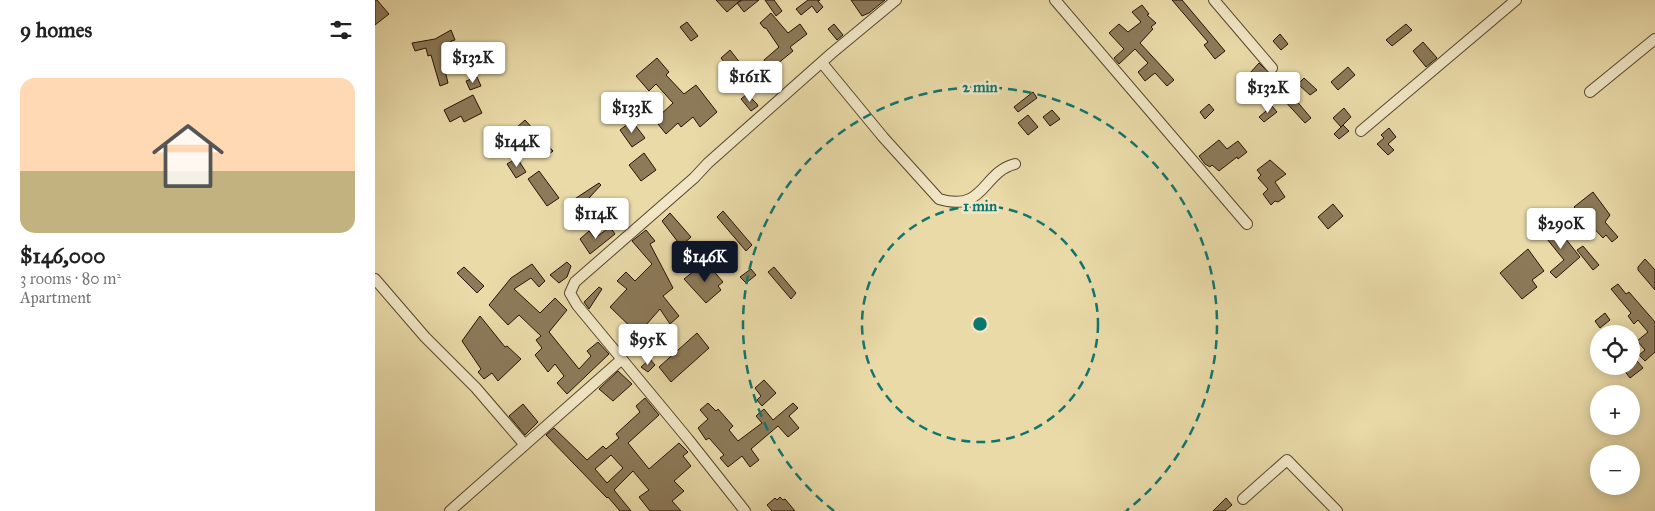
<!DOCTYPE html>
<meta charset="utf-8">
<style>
:root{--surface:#fff;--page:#f2f2f2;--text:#222;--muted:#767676;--accent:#111827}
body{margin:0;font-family:"IM FELL Great Primer",serif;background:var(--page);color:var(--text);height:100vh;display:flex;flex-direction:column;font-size:19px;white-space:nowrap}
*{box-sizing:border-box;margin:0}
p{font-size:16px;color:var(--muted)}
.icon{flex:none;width:28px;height:28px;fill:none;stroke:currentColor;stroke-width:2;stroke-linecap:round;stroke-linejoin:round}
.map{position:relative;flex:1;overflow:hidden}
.panel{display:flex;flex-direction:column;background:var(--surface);width:375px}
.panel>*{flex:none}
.fabs{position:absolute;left:1215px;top:325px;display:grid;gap:10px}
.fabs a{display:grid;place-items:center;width:50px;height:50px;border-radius:50%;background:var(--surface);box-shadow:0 2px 12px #0003;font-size:25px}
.price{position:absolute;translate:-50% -42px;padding:0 11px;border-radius:5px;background:#fff;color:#222;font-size:16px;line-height:32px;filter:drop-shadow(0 1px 2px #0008)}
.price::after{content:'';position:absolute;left:50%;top:30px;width:15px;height:11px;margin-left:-8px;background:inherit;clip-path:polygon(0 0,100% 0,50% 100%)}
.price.active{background:var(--accent);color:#fff}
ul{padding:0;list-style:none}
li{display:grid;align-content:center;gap:10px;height:265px;padding:0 20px}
li span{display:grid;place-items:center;height:155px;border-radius:15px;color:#555}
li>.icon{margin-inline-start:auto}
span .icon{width:90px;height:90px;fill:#fffc;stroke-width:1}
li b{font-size:21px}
h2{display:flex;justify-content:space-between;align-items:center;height:60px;padding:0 20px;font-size:21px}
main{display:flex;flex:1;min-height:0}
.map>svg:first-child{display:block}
.building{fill:#8c7a59;stroke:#271303;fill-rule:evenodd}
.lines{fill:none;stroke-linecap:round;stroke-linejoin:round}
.minor-casing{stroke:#58452c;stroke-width:12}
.minor{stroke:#f1e7c6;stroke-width:10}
.ring{fill:none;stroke:#0f766e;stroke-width:2.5;stroke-dasharray:9 6}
.centre{fill:#0f766e;stroke:#f1e7c6;stroke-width:2.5}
.ring-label{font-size:15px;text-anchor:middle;font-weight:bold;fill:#0f766e;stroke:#f1e7c6;stroke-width:5;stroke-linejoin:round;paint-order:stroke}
</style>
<main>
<section class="panel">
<h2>9 homes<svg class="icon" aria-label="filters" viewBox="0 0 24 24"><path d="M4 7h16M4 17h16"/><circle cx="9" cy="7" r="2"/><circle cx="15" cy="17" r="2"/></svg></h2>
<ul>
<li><span style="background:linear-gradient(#ffd9b3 60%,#c2b280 0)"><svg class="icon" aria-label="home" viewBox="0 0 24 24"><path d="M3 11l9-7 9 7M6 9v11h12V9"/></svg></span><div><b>$146,000</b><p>3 rooms · 80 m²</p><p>Apartment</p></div></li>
</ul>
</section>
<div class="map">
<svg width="1280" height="511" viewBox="0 0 1280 511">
<rect width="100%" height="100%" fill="#e9daa8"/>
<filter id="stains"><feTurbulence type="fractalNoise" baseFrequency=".004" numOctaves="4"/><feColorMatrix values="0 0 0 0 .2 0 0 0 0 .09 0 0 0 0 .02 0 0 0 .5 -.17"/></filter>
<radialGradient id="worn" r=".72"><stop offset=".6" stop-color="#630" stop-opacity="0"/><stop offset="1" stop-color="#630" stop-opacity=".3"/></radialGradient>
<path class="building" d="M0,0h2l12,14 -14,11z
M341,0h25l-14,12z
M367,0h17l-15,12 -7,-9z
M390,0h9l8,11 -6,5z
M433,0h12l-2,1 5,6 -6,6 -5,-7 -11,9 -5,-6z
M476,0h34l-16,13 -7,3z
M797,0h10l43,51 -10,8 -11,-14 4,-3z
M767,5l7,9 -2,1 9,8 -5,4 2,2 -13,14 34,37 -7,6 -12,-13 -10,8 -7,-9 10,-9 -13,-14 -16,15 -5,-6 10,-9 -15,-16 10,-9 9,8 13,-10 -9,-10z
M396,13l17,20 12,-9 7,10 -17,13 3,4 -22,18 -7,-9 15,-13 -13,-19h-2l-4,-5z
M312,22l11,14 -7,5 -11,-14z
M459,24l9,11 -6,5 -9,-11z
M1031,24l6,6 -20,16 -6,-6z
M76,30l4,10 -4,1 7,15 -15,6 5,21 -8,3 -9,-31 -3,1 -2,-8 -11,3 -3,-8 23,-4z
M905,34l8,10 -7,6 -8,-9z
M1048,42l14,16 -11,9 -13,-16z
M355,50l18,23 -10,8 -17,-23z
M282,58l12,14 -3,3 18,19 12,-9 21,27 -17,15 -7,-10 -12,10 -3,-4 -12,11 -8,-10 3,-2 -3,-5 15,-14 -17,-19 -7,7 -13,-15z
M884,63l11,11 -10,8 -10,-9z
M973,67l7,8 -17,15 -7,-8z
M102,77l4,9 -11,4 -4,-9z
M929,78l13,12 -7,5 -12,-11z
M658,92l4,6 -19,14 -4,-5z
M914,92l22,26 -6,5 -23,-25z
M372,94l10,10 1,2 -7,5 -10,-12z
M98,95l9,18 -18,9 -3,-6 -11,6 -6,-12z
M834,104l5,6 -9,9 -5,-7z
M897,106l5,6 -13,10 -5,-5z
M969,108l7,9 -10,10 -8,-9z
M677,110l8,9 -10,7 -7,-9z
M653,115l10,12 -10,8 -10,-12z
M150,120l28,31 -9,7 -9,-10 -13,9 -10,-16 9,-6 -5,-7z
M257,121l13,17 -13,9 -12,-17z
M968,125l6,6 -10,8 -5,-5z
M1014,128l7,9 -8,7 6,6 -6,5 -11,-11 7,-6 -3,-3z
M844,140l8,9 11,-8 9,11 -9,7 -1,-2 -18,14 -7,-6 -2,2 -5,-3 -6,-8z
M269,153l12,17 -15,11 -12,-16z
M142,158l9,14 -10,6 -9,-14z
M895,160l16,14 -11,8 10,15 -7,5 -3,-1 -4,4 -8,-11 5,-5 -10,-11 3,-3 -4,-5z
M164,171l20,27 -12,8 -19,-27z
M224,183l2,2 -12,13 11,13 -16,9 -14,-18z
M1218,192l17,23 -5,7 13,15 -6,5 -6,-7 -3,3 -29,-31z
M958,204l10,12 -15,13 -10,-12z
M348,211l29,34 -6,6 -29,-34z
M295,213l21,24 -10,9 -19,-25z
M1179,224l26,33 -24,21 -6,-6 14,-12 -21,-26z
M235,227l5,7 -25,20 -10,-15 9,-8 6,7z
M271,230l9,11 -5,3 23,44 -10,8 16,20 -9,8 -10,-15 -22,25 -28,-27 17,-18 -10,-8 9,-9 9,9 17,-17 -20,-23z
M1208,246l16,19 -6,5 -16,-20z
M1153,249l16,22 -12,9 5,7 -15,12 -22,-26z
M1270,259l10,11v20l-17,-20v-3z
M192,262l4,4 -4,11 -8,6 -9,-8z
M157,264l13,17 -6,6 -8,-9 -17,11 26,24 15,-15 12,12 -18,22 30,37 12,-13 -4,-5 11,-9 11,12 -42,40 -10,-11 7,-7 -9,-12 -7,8 -13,-17 7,-7 -6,-8 5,-4 -22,-21 -11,10 -19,-20 22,-27z
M89,267l20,19 -7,7 -20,-20z
M324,267l5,6 7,-5 12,14 -5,4 3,4 -15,13 -22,-24z
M399,267l22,26 -5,6 -23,-27z
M376,269l5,6 -10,8 -6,-6z
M1243,284l8,10 3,-2 26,30v30l-10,9 -6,-6 6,-5 -8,-9 11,-9 -10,-12 -4,4 -6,-8 3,-3 -20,-24z
M224,287l3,2 -13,20 -5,-7z
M1230,313l5,7 -10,8 -5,-7z
M105,316l25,31 2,-1 14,13 -23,22 -6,-8 -8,6 -6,-7 3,-3 -19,-28z
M322,333l12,15 -38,34 -12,-15z
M275,359l5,6 -7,7 -7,-5z
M1262,361l6,7 -13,10 -6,-8z
M243,371l14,13 -19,17 -14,-12z
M389,380l12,13 -14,13 -5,-6 4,-4 -6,-8z
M270,398l14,17 -31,28 21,26 30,-26 9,9 -5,4 8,10 -17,15 10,10 -12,10 9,10h-31l-11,-14 10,-7 -16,-19 -19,19 17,21h-11l-12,-14 -1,1 -61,-63 8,-7 33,32 16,-14 3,3 13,-11 -3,-4 24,-22 -4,-6zM236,455l12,13 -16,15 -12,-14z
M333,403l8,8 2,-2 15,17 -4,4 9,11 24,-18 -6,-7 8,-7 9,11 20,-17 5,5 -9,8 10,12 -11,9 -10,-11 -27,23 8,11 -9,7 -8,-11 -14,11 -8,-9 4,-3 -15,-17 -3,2 -8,-12 10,-9 -8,-9z
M148,404l15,18 -13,13 -16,-19z
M405,497l3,3 2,-1 10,12h-23l-5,-6 8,-7 2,2z
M851,498l6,7 -7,6h-12z"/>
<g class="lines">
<defs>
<path id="minor" d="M680,0l192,224
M839,0l58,68
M447,63l61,74 56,62c46,14 43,-27 76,-35
M1215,92l65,-53
M986,131l155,-131
M0,279l50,58 51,51 49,57
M868,499l44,-39 50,51
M75,511l172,-152
M370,511l-57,-72 -111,-134 -7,-12 5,-11 119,-104 14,-15 124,-110 64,-53"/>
</defs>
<use href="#minor" class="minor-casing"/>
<use href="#minor" class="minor"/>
</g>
<g class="ring">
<circle cx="605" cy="324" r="118"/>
<path d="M459 511A237 237 0 1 1 751 511"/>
</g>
<circle cx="605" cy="324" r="8" class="centre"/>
<g class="ring-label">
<text x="605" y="92">2 min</text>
<text x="605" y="211">1 min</text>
</g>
<rect width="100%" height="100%" filter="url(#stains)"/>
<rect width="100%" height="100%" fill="url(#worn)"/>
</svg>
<div class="fabs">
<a><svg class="icon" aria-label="locate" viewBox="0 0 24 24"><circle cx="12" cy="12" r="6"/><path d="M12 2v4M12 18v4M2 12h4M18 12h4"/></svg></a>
<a>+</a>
<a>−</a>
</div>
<b class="price" style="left:98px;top:84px">$132K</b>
<b class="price" style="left:375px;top:103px">$161K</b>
<b class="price" style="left:893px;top:114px">$132K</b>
<b class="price" style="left:257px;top:134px">$133K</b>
<b class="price" style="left:142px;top:168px">$144K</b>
<b class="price" style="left:221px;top:240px">$114K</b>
<b class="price" style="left:1186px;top:250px">$290K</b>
<b class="price active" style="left:330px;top:283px">$146K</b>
<b class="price" style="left:273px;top:366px">$95K</b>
</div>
</main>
